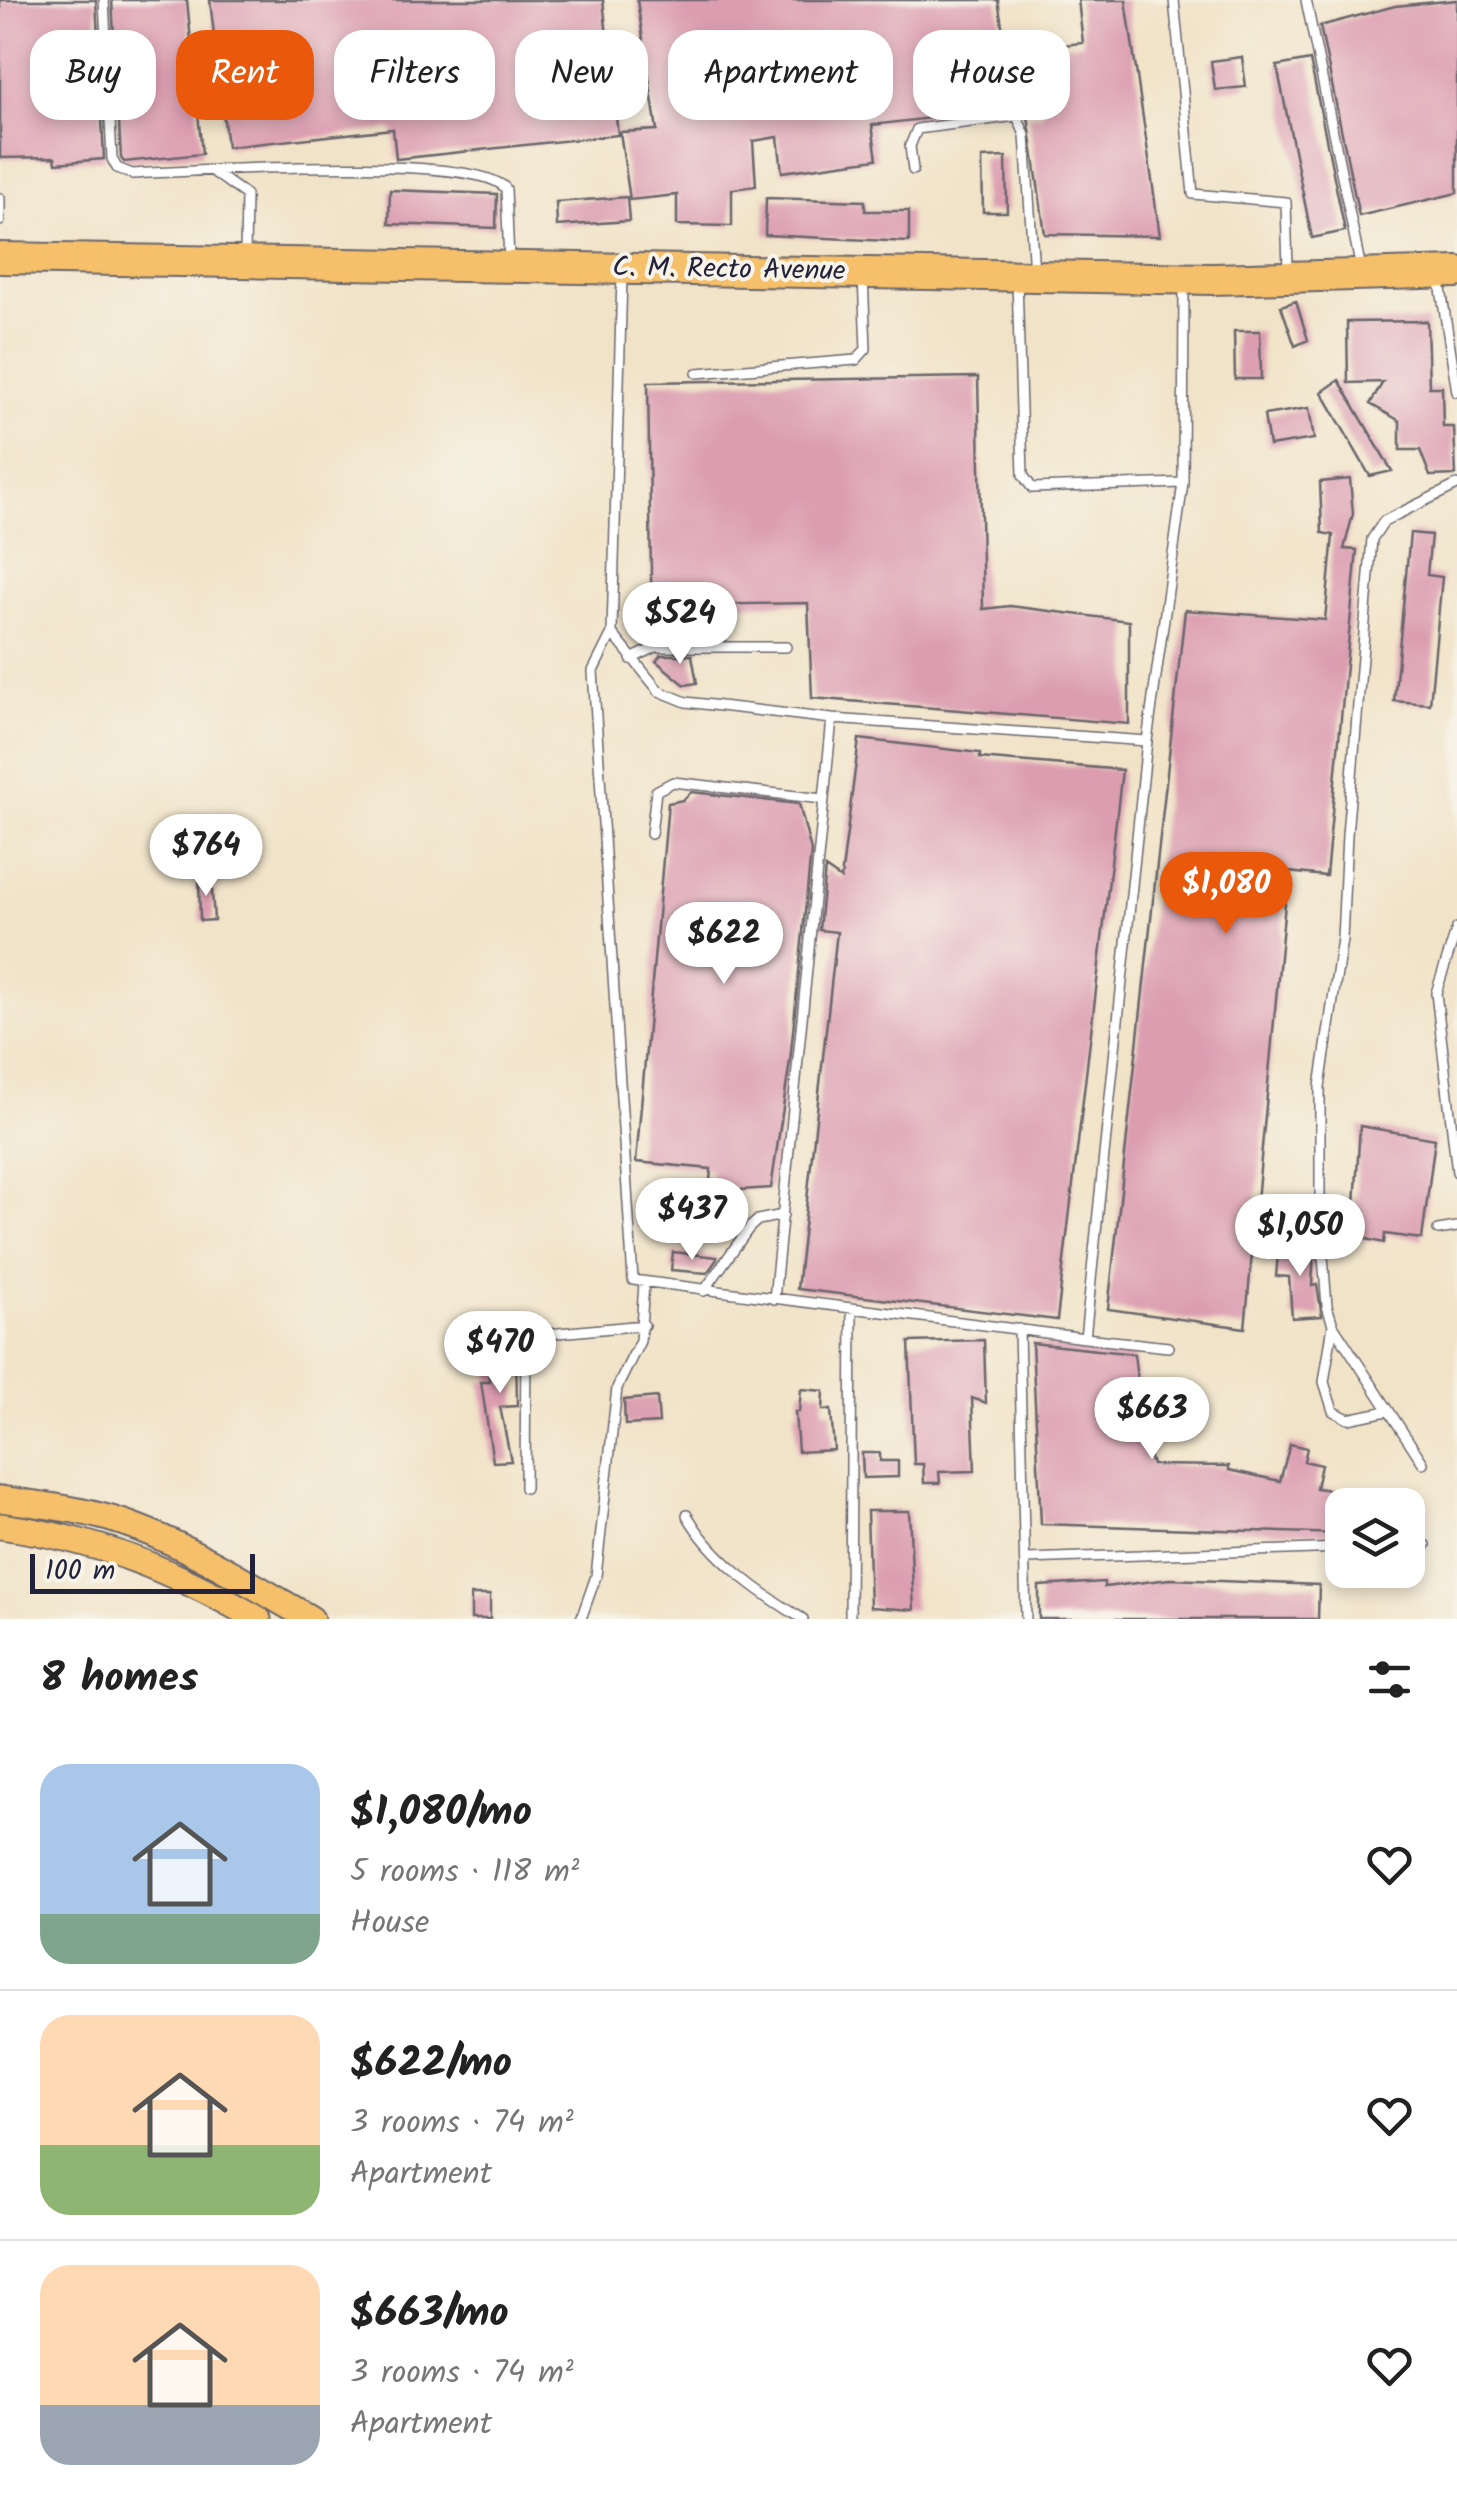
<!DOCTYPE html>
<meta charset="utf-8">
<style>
:root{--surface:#fff;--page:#f2f2f2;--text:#222;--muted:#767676;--line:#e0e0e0;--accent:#ea580c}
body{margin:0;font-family:Kalam,sans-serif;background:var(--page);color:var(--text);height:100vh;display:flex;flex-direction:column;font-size:38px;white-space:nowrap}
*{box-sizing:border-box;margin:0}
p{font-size:32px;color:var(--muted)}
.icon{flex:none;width:55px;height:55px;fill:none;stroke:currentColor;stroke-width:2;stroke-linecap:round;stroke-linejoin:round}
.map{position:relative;height:1619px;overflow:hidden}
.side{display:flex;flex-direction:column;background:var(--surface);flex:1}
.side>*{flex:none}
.hud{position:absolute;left:30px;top:30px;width:1398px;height:90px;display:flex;gap:20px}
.tools{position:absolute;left:1325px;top:1488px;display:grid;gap:20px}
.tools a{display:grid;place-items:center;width:100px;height:100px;border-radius:20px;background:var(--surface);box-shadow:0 5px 15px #0003;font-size:50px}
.scale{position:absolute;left:30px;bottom:25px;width:225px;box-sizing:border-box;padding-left:10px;border:5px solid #22223b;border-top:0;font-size:28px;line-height:35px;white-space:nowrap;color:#22223b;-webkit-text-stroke:8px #f7f3e8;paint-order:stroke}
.price{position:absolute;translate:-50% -85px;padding:0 22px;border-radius:35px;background:#fff;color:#222;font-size:32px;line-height:65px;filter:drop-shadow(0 2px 5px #0008)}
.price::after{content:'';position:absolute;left:50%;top:60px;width:30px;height:22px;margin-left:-15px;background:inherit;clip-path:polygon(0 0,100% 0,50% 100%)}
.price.current{background:var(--accent);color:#fff}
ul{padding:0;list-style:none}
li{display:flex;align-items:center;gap:30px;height:250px;padding:0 40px}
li+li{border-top:2px solid var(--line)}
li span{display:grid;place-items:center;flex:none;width:280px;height:200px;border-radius:30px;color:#555}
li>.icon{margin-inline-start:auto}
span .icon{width:120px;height:120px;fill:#fffc;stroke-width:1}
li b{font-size:42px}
h2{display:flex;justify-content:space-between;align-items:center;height:120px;padding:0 40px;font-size:42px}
.pill{padding:0 35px;border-radius:30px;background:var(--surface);box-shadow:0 5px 15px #0003;font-size:35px;line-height:90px}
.pill.current{background:var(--accent);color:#fff}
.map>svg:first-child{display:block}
.building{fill:#dc9db1}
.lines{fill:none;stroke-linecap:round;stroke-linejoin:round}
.lane-casing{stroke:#6a666c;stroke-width:12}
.primary-casing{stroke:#6a666c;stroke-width:29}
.highway-casing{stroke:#6a666c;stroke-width:34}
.lane{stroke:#fff;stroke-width:9}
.primary{stroke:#f6c06b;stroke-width:25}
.highway{stroke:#f6c06b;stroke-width:30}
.labels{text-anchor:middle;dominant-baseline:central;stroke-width:8;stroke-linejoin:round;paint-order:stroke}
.street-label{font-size:28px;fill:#22223b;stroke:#f7f3e8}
</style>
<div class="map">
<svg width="1457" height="1619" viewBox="0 0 1457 1619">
<rect width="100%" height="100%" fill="#f7f3e8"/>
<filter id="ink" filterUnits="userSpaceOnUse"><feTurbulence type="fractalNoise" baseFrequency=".01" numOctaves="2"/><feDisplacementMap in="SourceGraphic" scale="20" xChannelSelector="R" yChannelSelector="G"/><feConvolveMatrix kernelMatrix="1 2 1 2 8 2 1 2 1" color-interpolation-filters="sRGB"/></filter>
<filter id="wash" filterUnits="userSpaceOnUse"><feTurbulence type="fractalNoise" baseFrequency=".0048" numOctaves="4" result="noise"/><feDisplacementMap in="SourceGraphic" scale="40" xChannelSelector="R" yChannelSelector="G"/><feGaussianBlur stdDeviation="2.25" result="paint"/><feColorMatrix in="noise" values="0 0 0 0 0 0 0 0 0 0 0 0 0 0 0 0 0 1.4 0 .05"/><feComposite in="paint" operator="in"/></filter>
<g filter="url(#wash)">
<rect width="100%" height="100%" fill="#f1e3c8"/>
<g id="blocks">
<path class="building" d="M0,0h96l8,159 -48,4 -1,-6 -55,1z
M112,0h75l15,154 -78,8 -3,-4z
M210,0h393l15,135 -222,24 -3,-30 -166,18z
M637,0h361l17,108 -143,17 5,34 -95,13 -4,-35 -25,4 3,45 -24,3v37l-55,-1v-30l-47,5 -10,-68 37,-2z
M1078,0h48l34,236 -115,-2 -17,-118 14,-2 -11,-66 52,-5z
M1457,0v193l-98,23 -39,-190 75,-20z
M1242,57l4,30 -31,3 -4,-29z
M1310,60l35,171 -33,7 -35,-172z
M1006,157l1,55h-24l-1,-54z
M390,190l107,4 -1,34 -107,-4z
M627,197l2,24 -72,5 -1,-24z
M766,198l99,3v10h44v31l-144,-7z
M1296,301l12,39 -13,6 -14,-40z
M1427,321l2,66h13l1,40h11l2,48 -26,1 -10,-26h-20v-29l-30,-17 13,-22 -35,1 -1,-61z
M1234,331h26l1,48h-26z
M978,377l5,232 27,-3 119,15v103l-317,-26 -4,-95 -116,2 2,33 -42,2 -4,-258z
M1339,380l36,62 17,29 -22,5 -48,-84z
M1309,408l5,31 -45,7 -5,-31z
M1350,479l3,35 -9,35 13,1 -31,326 -38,-4 -43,456 -137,-19 77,-699 140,10 8,-85 -11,-2 -2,-51z
M1410,533l21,2 -4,40 15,2 -12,127 -36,-3z
M661,655h31l5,28 -12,2 -29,-24z
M859,739l121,14v5l142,12 -65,550 -260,-31 40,-357 -18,-2 6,-62 16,11z
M691,792l108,12 12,47 -21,210 -19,127 -62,4 2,-23 -75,-7 32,-359 15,-3z
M211,876l3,44 -14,1 -1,-44z
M1360,1126l75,13 -13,100 -37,-5 -1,9 -31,-7z
M1279,1244l35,3 -2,39 5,-1 5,31 -30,2 -3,-41 -13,-1z
M673,1252l44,5v2l-10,14 -36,-3z
M984,1340l2,63 -14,-5 3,73 -36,1 1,11h-16l-1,-19h-9l-5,-122z
M1032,1343l102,11 6,48h-6l18,63 77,1v4l51,11 10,-37 17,4 -3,13 17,4 -5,23 63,9v8h-37v29l-301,-10z
M516,1344l1,62 -17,1 11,54 -18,1 -12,-80h9l-3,-35z
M801,1389l23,2 -1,19h8l3,40 -36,2 -3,-40h4z
M657,1397l2,26 -34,2 -1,-25z
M862,1453h18v8h18v16l-35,1z
M867,1511h42l5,99 -44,-3z
M1170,1579l149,6 -1,34h-279v-33l65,-4v5z
M471,1595h19v24h-19z"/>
</g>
</g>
<g filter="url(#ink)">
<use href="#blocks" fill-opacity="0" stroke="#6a666c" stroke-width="2.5"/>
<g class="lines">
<defs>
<path id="lane" d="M104,0l8,159 5,9 15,6c57,-2 346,-23 374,15l3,72
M1174,0l19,194 93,8 2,68
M1306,0l55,269
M913,170l-3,-24 7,-17 100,-13 8,19 9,138
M215,173l31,22 -1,62
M0,198v23
M622,276l-10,357 47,58 27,11 146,17 315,22 -62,597 83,9
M1439,276l18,116
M1017,280l6,195 9,13 151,-5 1,-197
M697,373l159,-13 10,-11 -3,-73
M612,633l-19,38 40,609 452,58
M631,659l25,-12h130
M1147,741l36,-258
M651,834l5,-43 17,-9 150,17
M1457,928l-21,65 21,179
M1438,1230l19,-3
M704,1291l45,-63 9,-8 25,-5
M774,1299l58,-580
M1333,1325l-9,57 9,29 15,8 39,-8
M1019,1329l7,290
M1423,1463l-90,-138 -6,-19 -7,-88v-131l22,-148 5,-104 25,-296 12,-18 73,-36
M525,1488l1,-152 118,-11
M687,1515c25,44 73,78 116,104
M1408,1546l18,-1
M1026,1559l316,-11
M581,1619l15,-43 21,-188 23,-47 4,-57
M850,1619l2,-311"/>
<path id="primary" d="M0,1499c46,6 95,12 138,29 60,23 117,59 173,91
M0,1526c98,13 172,44 258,93"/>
<path id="highway" d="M0,258l1213,21 244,-7"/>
</defs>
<use href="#lane" class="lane-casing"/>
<use href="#primary" class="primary-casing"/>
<use href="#highway" class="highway-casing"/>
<use href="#lane" class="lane"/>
<use href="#primary" class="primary"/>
<use href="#highway" class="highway"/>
</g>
</g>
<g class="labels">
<g class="street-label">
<text transform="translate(729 270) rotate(1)">C. M. Recto Avenue</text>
</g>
</g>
</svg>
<div class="tools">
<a><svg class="icon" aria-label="layers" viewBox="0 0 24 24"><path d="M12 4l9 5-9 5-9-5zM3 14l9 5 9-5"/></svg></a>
</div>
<div class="scale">100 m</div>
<b class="price" style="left:680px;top:667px">$524</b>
<b class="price" style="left:206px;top:899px">$764</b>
<b class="price current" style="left:1226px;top:937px">$1,080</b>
<b class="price" style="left:724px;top:987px">$622</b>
<b class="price" style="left:692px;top:1263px">$437</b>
<b class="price" style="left:1300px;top:1279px">$1,050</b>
<b class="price" style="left:500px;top:1396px">$470</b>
<b class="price" style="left:1152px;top:1462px">$663</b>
<div class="hud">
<a class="pill">Buy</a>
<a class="pill current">Rent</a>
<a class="pill">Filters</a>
<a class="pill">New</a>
<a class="pill">Apartment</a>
<a class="pill">House</a>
</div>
</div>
<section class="side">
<h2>8 homes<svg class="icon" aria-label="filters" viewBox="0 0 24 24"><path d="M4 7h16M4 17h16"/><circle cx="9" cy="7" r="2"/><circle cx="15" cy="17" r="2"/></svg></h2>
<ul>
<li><span style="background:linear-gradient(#a9c7e8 75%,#7fa58c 0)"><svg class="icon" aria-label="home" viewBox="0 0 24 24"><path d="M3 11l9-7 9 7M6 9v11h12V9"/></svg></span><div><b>$1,080/mo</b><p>5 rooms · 118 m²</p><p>House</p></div><svg class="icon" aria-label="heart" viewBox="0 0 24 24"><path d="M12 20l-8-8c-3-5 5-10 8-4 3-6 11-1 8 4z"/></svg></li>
<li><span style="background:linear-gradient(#ffd9b3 65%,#8fb573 0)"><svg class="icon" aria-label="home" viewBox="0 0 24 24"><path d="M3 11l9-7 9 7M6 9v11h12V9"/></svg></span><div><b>$622/mo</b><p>3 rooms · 74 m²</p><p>Apartment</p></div><svg class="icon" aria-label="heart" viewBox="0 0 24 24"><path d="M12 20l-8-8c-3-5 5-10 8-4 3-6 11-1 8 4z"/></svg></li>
<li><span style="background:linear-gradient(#ffd9b3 70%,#9aa5b1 0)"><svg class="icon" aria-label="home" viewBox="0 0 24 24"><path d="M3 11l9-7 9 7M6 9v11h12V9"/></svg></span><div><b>$663/mo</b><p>3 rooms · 74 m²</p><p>Apartment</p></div><svg class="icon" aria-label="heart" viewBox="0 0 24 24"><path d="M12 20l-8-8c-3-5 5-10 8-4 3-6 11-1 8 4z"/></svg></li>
</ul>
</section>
